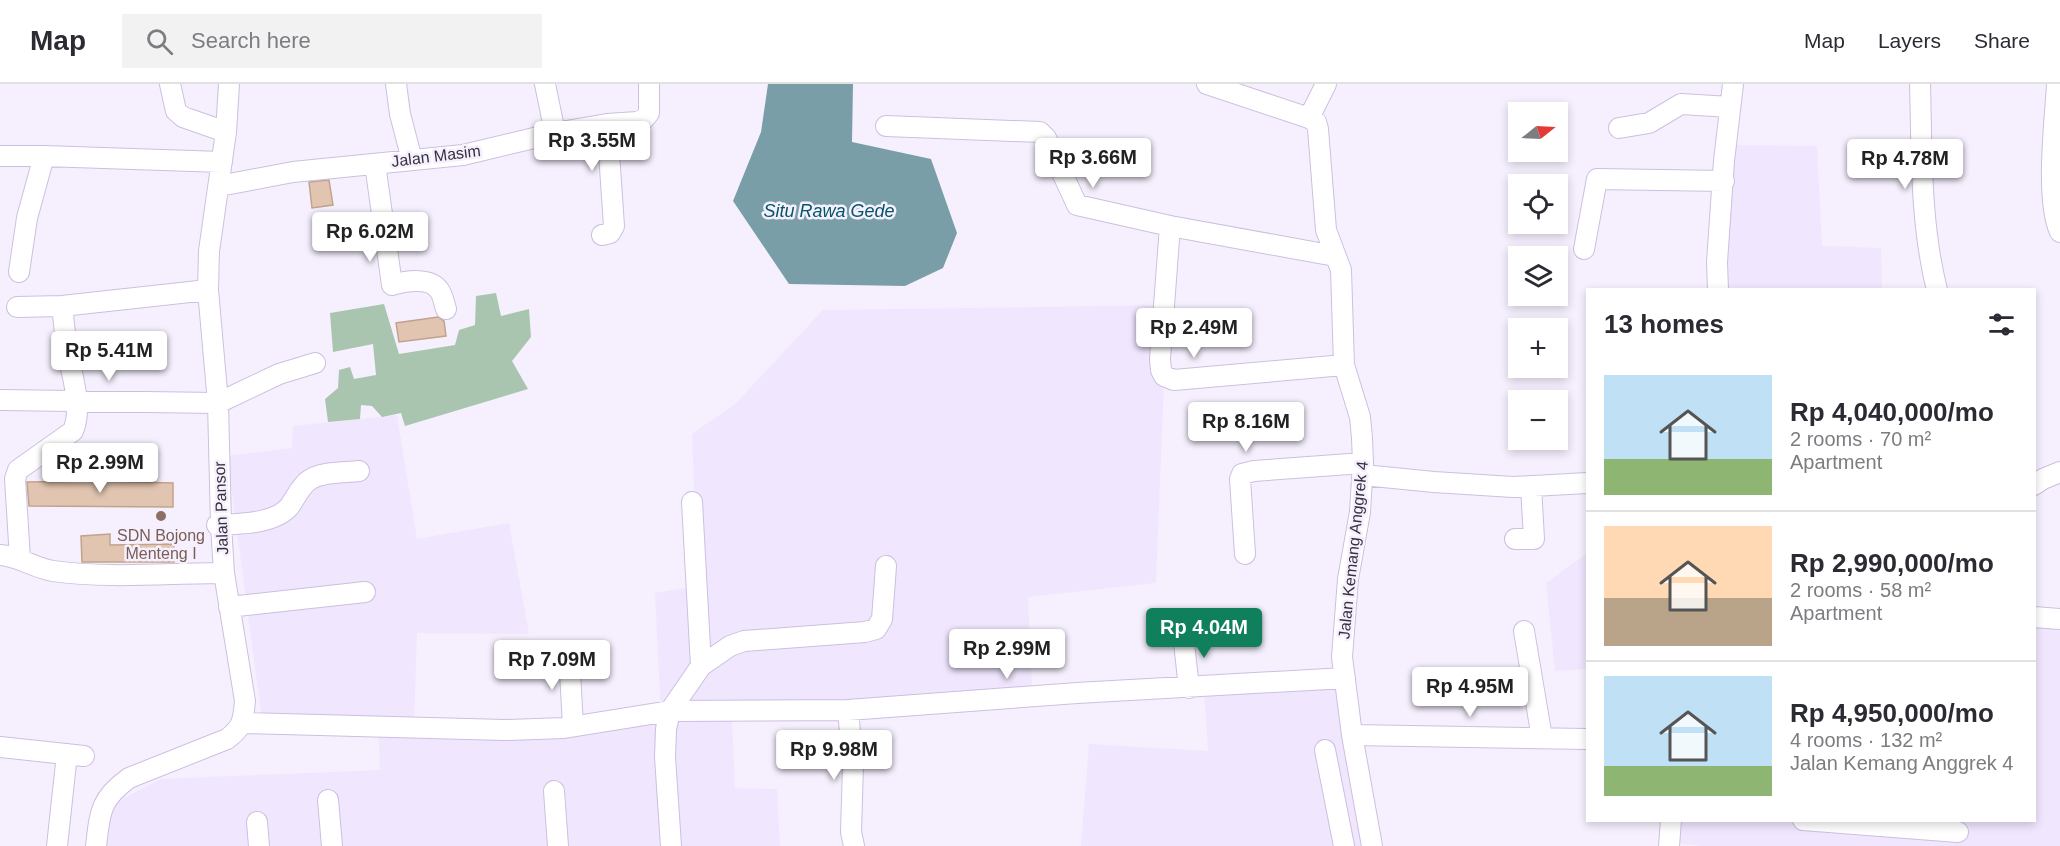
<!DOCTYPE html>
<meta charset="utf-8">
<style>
:root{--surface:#fff;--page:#f2f2f3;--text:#2b2b33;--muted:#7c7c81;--line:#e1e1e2;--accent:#0f7f5c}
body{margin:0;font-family:Arial,sans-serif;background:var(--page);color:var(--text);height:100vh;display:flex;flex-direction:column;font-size:22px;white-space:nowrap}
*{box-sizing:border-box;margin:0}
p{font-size:20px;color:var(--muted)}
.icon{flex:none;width:33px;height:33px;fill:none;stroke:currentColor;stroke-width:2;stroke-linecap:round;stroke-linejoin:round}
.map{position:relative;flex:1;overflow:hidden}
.panel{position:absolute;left:1586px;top:204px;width:450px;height:534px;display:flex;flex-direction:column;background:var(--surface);border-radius:0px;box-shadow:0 3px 9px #0003}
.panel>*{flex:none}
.needle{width:39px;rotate:72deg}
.tools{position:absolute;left:1508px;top:18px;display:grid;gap:12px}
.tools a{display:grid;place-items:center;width:60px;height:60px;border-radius:0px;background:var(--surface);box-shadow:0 3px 9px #0003;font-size:30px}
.price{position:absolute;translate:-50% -51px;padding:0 14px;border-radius:6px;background:#fff;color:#222;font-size:20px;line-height:39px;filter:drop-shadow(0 2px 3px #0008)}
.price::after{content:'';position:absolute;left:50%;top:36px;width:18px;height:14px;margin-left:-9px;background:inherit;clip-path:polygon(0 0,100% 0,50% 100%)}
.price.current{background:var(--accent);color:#fff}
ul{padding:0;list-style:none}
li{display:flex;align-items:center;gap:18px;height:150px;padding:0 18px}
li+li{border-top:2px solid var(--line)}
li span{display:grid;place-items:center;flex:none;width:168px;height:120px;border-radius:0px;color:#555}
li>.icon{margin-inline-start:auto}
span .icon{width:72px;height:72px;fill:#fffc;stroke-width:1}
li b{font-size:26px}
h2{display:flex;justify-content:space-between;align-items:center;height:72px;padding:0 18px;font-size:26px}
header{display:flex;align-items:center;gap:36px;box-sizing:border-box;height:84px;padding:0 30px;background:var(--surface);border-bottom:2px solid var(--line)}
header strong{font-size:28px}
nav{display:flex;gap:33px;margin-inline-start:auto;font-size:21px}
.search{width:420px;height:54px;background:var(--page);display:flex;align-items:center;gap:15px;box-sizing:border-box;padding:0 21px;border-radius:0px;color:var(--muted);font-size:22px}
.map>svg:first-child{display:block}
.built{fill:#f0e6fe}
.forest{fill:#a9c5af}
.water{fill:#799ea7}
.building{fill:#e1c5b0;stroke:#c1a38d;stroke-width:1.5}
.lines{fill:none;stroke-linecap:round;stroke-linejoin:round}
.minor-casing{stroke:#cdbfdf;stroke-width:22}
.minor{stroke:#fff;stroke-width:20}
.education-dot{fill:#8d6e63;stroke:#f6f0fe;stroke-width:2}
.labels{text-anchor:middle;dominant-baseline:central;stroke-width:5;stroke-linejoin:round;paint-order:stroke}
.street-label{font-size:16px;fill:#36313d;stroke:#f6f0fe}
.education-label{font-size:16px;fill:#785e54;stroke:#f6f0fe}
.water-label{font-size:18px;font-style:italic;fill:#045565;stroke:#f6f0fe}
</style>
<header>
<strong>Map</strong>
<div class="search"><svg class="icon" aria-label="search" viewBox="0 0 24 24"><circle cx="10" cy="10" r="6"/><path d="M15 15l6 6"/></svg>Search here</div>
<nav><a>Map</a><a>Layers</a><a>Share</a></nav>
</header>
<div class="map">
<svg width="2060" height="762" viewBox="0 0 2060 762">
<rect width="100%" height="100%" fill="#f6f0fe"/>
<path class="built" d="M1729,61l88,1 5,100 59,2 1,41 -170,1z
M1167,221l-11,278 -128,14 5,110 -301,11 3,70 42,1 3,57h-680l6,-39 55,-28 219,-9 -2,-45 -116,-5 -35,-264 65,-8 1,-22 104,-11 20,124 92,-16 20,111 -112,-1 -3,93 247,-9 -6,-124 43,-7 -6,-152 43,-30 88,-94z
M1587,469v116l-32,2 -9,-88z
M2034,526l26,2v234h-358l-34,-4 3,-21 363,-1z
M1343,591l22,171h-284l8,-102 119,7 -4,-61z"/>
<path class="forest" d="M496,209l5,23 28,-7 2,28 -19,24 16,28 -123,37 -4,-13 -19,4 -10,-11 -11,-1 -1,14 -32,3 -3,-23 13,-11 1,-18 11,-3 4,12 22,-4 -3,-31 -40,8 -3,-39 54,-9 15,50 56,-9 4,-15 16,-5 1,-29z"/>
<path class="water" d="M768,0h85l-1,58 79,17 26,74 -14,35 -38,18 -116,-2 -56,-83 28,-69z"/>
<path class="building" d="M329,96l4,25 -21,3 -3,-26z
M438,233l6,4 2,15 -47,6 -3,-19z
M95,397l78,2v24l-144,-1 -2,-24z
M110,450v11l64,-1v18h-92l-1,-26z"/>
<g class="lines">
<defs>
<path id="minor" d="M170,0l6,27 7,6 43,15
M396,0l4,30 12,46
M545,0l10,49
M1207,0l102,34 7,4 2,7 8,101 15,40 3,95 16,52 2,21 1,25 -3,49 -12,67 -6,78 10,78 20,111
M1920,0c2,68 0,139 17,206
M2057,0c-2,37 -12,115 3,148
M1309,34l17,-34
M886,42l154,6 6,6 31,67 93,21 165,30
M1619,44l30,-5 32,-19 49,3
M0,72h44l178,6
M375,80l17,121c14,-4 38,-8 47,5 4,5 5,13 7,19
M219,102l74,-14 170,-17 92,-22 52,-9 30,-2 7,-3 5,-6v-29
M1170,142l-10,133 1,11 3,6 10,4 170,-15
M602,151l8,-2 4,-7 -7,-102
M1584,165l13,-70 127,2
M19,188l8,-54 17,-62
M1718,206l-1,-28 7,-101 9,-77
M17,223l45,-1
M0,316l218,3 61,-29 36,-11
M1363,391l71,7 79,5 74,-4
M2034,401l9,-6 17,-7
M692,418l9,164
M217,441c22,-1 57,-1 72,-18 6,-8 11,-20 19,-26 12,-10 37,-8 51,-10
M1515,455h19l-3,-53
M1245,470l-5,-75 2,-5 12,-3 109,-8
M0,471c19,1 34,13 53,16 56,8 115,2 171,2
M20,475l-5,-80 3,-9 55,-39c10,-24 -1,-54 -5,-78 -3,-15 -4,-31 -6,-47l146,-16
M229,523l136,-15
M2034,533l26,2
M1524,547l18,107
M1183,550l6,54
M569,570l4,72
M848,626l5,55 -2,67 3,14
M243,639l262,7 59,-2 106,-17 178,-1 229,-17 268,-15
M1352,651l235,4
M0,663l84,9
M1325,666l19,96
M554,707l4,55
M328,716l4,46
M1803,736l155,12
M257,738l2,24
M57,762l10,-92
M96,762c4,-34 4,-47 33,-68l98,-39c16,-12 16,-18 18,-38l-21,-128 -3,-48 -3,-122 -10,-113 1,-39 17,-119 3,-48
M671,762l-6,-89 1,-28 4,-18 31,-45 29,-20 14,-5 121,-9 11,-3 6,-10 4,-53
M1669,762l2,-26"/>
</defs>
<use href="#minor" class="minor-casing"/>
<use href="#minor" class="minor"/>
</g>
<circle class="education-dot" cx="161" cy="432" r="6"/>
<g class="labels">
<g class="street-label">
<text transform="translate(436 72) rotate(-7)">Jalan Masim</text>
<text transform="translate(221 424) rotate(-92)">Jalan Pansor</text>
<text transform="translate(1353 466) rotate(-84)">Jalan Kemang Anggrek 4</text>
</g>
<g class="education-label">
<text x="161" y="451">SDN Bojong<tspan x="161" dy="18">Menteng I</tspan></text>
</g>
<g class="water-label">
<text x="829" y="127">Situ Rawa Gede</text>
</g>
</g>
</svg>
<div class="tools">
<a><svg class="needle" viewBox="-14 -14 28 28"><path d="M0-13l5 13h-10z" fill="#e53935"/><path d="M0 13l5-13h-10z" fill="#7c7c81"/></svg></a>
<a><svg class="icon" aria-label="locate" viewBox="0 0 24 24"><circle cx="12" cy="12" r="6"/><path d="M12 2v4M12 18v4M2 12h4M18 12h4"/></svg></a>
<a><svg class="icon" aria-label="layers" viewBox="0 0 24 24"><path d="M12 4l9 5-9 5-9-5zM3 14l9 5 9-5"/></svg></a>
<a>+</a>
<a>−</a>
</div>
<b class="price" style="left:592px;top:88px">Rp 3.55M</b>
<b class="price" style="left:1093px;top:105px">Rp 3.66M</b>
<b class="price" style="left:1905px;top:106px">Rp 4.78M</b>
<b class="price" style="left:370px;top:179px">Rp 6.02M</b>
<b class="price" style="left:1194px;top:275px">Rp 2.49M</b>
<b class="price" style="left:109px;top:298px">Rp 5.41M</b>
<b class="price" style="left:1246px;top:369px">Rp 8.16M</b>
<b class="price" style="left:100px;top:410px">Rp 2.99M</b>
<b class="price current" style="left:1204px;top:575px">Rp 4.04M</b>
<b class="price" style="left:1007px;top:596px">Rp 2.99M</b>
<b class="price" style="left:552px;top:607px">Rp 7.09M</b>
<b class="price" style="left:1470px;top:634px">Rp 4.95M</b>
<b class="price" style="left:834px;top:697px">Rp 9.98M</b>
<section class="panel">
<h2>13 homes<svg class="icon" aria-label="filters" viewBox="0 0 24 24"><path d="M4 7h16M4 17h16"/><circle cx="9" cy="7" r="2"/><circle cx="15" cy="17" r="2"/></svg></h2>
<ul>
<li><span style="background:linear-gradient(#bfe0f5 70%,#8fb573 0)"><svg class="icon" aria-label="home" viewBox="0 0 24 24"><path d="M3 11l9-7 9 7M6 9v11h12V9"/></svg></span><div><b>Rp 4,040,000/mo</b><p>2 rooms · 70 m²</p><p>Apartment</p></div></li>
<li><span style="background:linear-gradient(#ffd9b3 60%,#b9a48a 0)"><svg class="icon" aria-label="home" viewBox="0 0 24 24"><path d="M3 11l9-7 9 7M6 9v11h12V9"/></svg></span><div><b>Rp 2,990,000/mo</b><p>2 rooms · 58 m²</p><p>Apartment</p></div></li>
<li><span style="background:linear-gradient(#bfe0f5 75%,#8fb573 0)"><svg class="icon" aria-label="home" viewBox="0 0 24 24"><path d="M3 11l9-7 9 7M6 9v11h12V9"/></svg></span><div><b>Rp 4,950,000/mo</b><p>4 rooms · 132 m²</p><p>Jalan Kemang Anggrek 4</p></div></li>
</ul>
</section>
</div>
